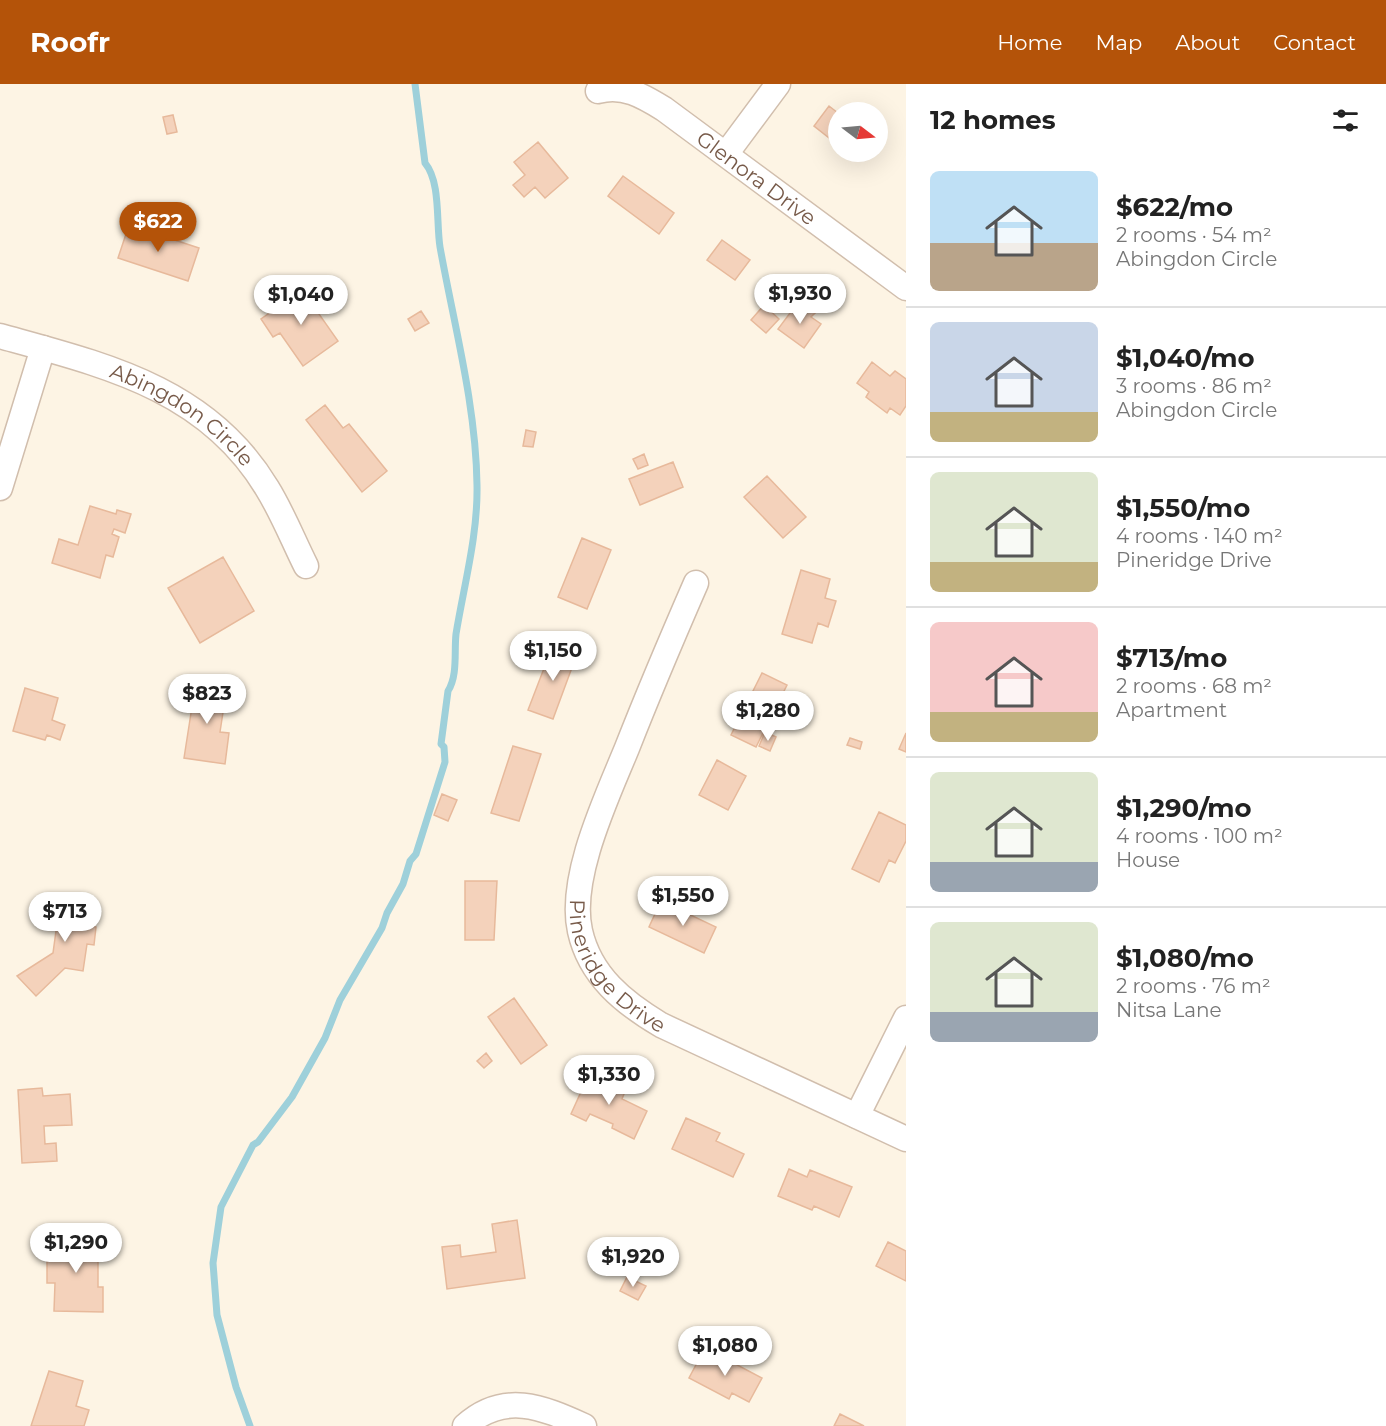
<!DOCTYPE html>
<meta charset="utf-8">
<style>
:root{--surface:#fff;--page:#f6f6f6;--text:#222;--muted:#767676;--line:#e0e0e0;--accent:#b45309}
body{margin:0;font-family:Montserrat,sans-serif;background:var(--page);color:var(--text);height:100vh;display:flex;flex-direction:column;font-size:22px;white-space:nowrap}
*{box-sizing:border-box;margin:0}
p{font-size:20px;color:var(--muted)}
.icon{flex:none;width:33px;height:33px;fill:none;stroke:currentColor;stroke-width:2;stroke-linecap:round;stroke-linejoin:round}
.map{position:relative;flex:1;overflow:hidden}
.panel{display:flex;flex-direction:column;background:var(--surface);width:480px}
.panel>*{flex:none}
.needle{width:39px;rotate:106deg}
.tools{position:absolute;left:828px;top:18px;display:grid;gap:12px}
.tools a{display:grid;place-items:center;width:60px;height:60px;border-radius:50%;background:var(--surface);box-shadow:0 6px 24px #0002;font-size:30px}
.price{position:absolute;translate:-50% -51px;padding:0 14px;border-radius:21px;background:#fff;color:#222;font-size:20px;line-height:39px;filter:drop-shadow(0 2px 3px #0008)}
.price::after{content:'';position:absolute;left:50%;top:36px;width:18px;height:14px;margin-left:-9px;background:inherit;clip-path:polygon(0 0,100% 0,50% 100%)}
.price.active{background:var(--accent);color:#fff}
ul{padding:0;list-style:none}
li{display:flex;align-items:center;gap:18px;height:150px;padding:0 24px}
li+li{border-top:2px solid var(--line)}
li span{display:grid;place-items:center;flex:none;width:168px;height:120px;border-radius:9px;color:#555}
li>.icon{margin-inline-start:auto}
span .icon{width:72px;height:72px;fill:#fffc;stroke-width:1}
li b{font-size:26px}
h2{display:flex;justify-content:space-between;align-items:center;height:72px;padding:0 24px;font-size:26px}
header{display:flex;align-items:center;gap:36px;box-sizing:border-box;height:84px;padding:0 30px;background:var(--accent);color:#fff}
header strong{font-size:28px}
nav{display:flex;gap:33px;margin-inline-start:auto;font-size:21px}
main{display:flex;flex:1;min-height:0}
.map>svg:first-child{display:block}
.lines{fill:none;stroke-linecap:round;stroke-linejoin:round}
.stream{stroke:#9ed0da;stroke-width:7}
.building{fill:#f4d2bb;stroke:#e7b99b;stroke-width:1.5}
.street-casing{stroke:#d1bead;stroke-width:27}
.street{stroke:#fff;stroke-width:24}
.labels{text-anchor:middle;dominant-baseline:central;stroke-width:5;stroke-linejoin:round;paint-order:stroke}
.street-label{font-size:21px;fill:#775a49;stroke:#fff8ec}
</style>
<header>
<strong>Roofr</strong>
<nav><a>Home</a><a>Map</a><a>About</a><a>Contact</a></nav>
</header>
<main>
<div class="map">
<svg width="906" height="1342" viewBox="0 0 906 1342">
<rect width="100%" height="100%" fill="#fdf4e4"/>
<g class="lines">
<path class="stream" d="M250,1342l-14,-39 -19,-72 -4,-52 8,-56 32,-62 5,-3 34,-45 33,-59 15,-38 42,-72 5,-15 16,-29 7,-23 6,-7 29,-92 -1,-15 -3,-3 7,-53c10,-16 6,-39 8,-57 8,-49 22,-99 21,-149 -1,-80 -23,-160 -37,-238 -4,-24 1,-65 -15,-84l-10,-79"/>
</g>
<path class="building" d="M829,22l9,7v32l-24,-19z
M173,31l4,17 -10,2 -4,-17z
M538,58l30,36 -23,20 -10,-11 -11,10 -11,-12 12,-10 -11,-13z
M623,92l51,37 -15,21 -51,-38z
M129,141l70,23 -11,33 -70,-23z
M722,156l28,20 -15,20 -28,-20z
M311,200l11,17 -8,6 24,34 -35,25 -23,-33 -7,4 -12,-18z
M799,217l16,12 -4,4 10,7 -17,24 -26,-19z
M764,221l15,14 -13,14 -15,-13z
M421,227l8,12 -14,8 -7,-12z
M872,278l18,14 5,-5 11,8v27l-6,9 -10,-7 -3,5 -21,-16 3,-5 -12,-9z
M325,321l18,23 6,-4 38,47 -25,21 -56,-72z
M526,346l10,2 -3,15 -10,-1z
M644,370l4,11 -10,4 -5,-10z
M673,378l10,25 -43,18 -11,-26z
M767,392l39,41 -23,21 -39,-41z
M90,422l26,8 1,-4 14,4 -6,19 -11,-4 -2,5 7,3 -6,20 -7,-2 -6,23 -48,-15 7,-24 19,6z
M582,454l29,12 -24,59 -29,-12z
M223,473l31,54 -54,32 -32,-55z
M801,486l29,9 -5,19 11,3 -8,26 -10,-4 -6,20 -30,-9z
M553,561l24,9 -24,65 -25,-9z
M762,589l25,12 -31,62 -25,-12z
M196,597l31,5 -7,46 9,1 -4,31 -41,-6z
M25,604l33,10 -6,22 13,5 -5,15 -13,-5 -2,5 -32,-9z
M765,648l11,5 -6,14 -11,-5z
M906,649v19l-7,-3z
M850,654l12,4 -2,7 -13,-4z
M513,662l28,8 -22,67 -28,-8z
M717,676l29,16 -18,34 -29,-15z
M442,710l15,6 -9,21 -14,-6z
M879,728l27,13v16l-11,22 -6,-3 -10,22 -27,-13z
M465,797h32l-3,59h-29z
M61,810l33,4 -3,28 5,1 -2,18 -7,-1 -4,27 -18,-3 -29,28 -19,-20 36,-23z
M661,817l55,26 -12,26 -55,-26z
M514,914l33,47 -26,19 -33,-47z
M486,969l6,8 -8,7 -7,-7z
M590,988l36,17 -4,10 25,12 -13,28 -22,-11 1,-4 -23,-10 -4,7 -15,-7z
M42,1004l1,8 27,-2 2,31 -28,1 1,18 11,-1 1,18 -35,2 -4,-73z
M686,1034l34,15 -4,8 28,13 -11,23 -61,-28z
M789,1085l18,8 3,-7 42,17 -13,30 -25,-11 -2,4 -34,-14z
M517,1136l8,58 -78,11 -5,-42 18,-2 1,12 35,-5 -4,-28z
M51,1154h52v17h-5v32h5v25l-49,-1 1,-28h-8v-22h4z
M888,1158l18,9v30l-30,-15z
M627,1193l19,9 -8,14 -18,-9z
M705,1264l57,30 -13,24 -17,-9 -3,6 -40,-21z
M49,1287l34,10 -7,25 13,4 -5,16h-53z
M840,1330l24,12h-30z"/>
<g class="lines">
<defs>
<g id="street">
<path id="s1" d="M598,7c25,-7 45,5 66,18l242,179"/>
<path d="M726,70l52,-70"/>
<path id="s2" d="M0,252c104,29 207,52 267,152 15,24 26,52 39,78"/>
<path d="M0,404l43,-140"/>
<path id="s3" d="M696,499c-24,55 -47,109 -69,165 -20,49 -59,130 -47,183 10,45 44,72 81,94l245,114"/>
<path d="M857,1032l49,-98"/>
<path d="M465,1342c39,-35 77,-19 119,0"/>
</g>
</defs>
<use href="#street" class="street-casing"/>
<use href="#street" class="street"/>
</g>
<g class="labels">
<g class="street-label">
<text stroke="none"><textPath href="#s1" startOffset="186">Glenora Drive</textPath></text>
<text stroke="none"><textPath href="#s2" startOffset="201">Abingdon Circle</textPath></text>
<text stroke="none"><textPath href="#s3" startOffset="420">Pineridge Drive</textPath></text>
</g>
</g>
</svg>
<div class="tools">
<a><svg class="needle" viewBox="-14 -14 28 28"><path d="M0-13l5 13h-10z" fill="#e53935"/><path d="M0 13l5-13h-10z" fill="#767676"/></svg></a>
</div>
<b class="price active" style="left:158px;top:169px">$622</b>
<b class="price" style="left:800px;top:241px">$1,930</b>
<b class="price" style="left:301px;top:242px">$1,040</b>
<b class="price" style="left:553px;top:598px">$1,150</b>
<b class="price" style="left:207px;top:641px">$823</b>
<b class="price" style="left:768px;top:658px">$1,280</b>
<b class="price" style="left:683px;top:843px">$1,550</b>
<b class="price" style="left:65px;top:859px">$713</b>
<b class="price" style="left:609px;top:1022px">$1,330</b>
<b class="price" style="left:76px;top:1190px">$1,290</b>
<b class="price" style="left:633px;top:1204px">$1,920</b>
<b class="price" style="left:725px;top:1293px">$1,080</b>
</div>
<section class="panel">
<h2>12 homes<svg class="icon" aria-label="filters" viewBox="0 0 24 24"><path d="M4 7h16M4 17h16"/><circle cx="9" cy="7" r="2"/><circle cx="15" cy="17" r="2"/></svg></h2>
<ul>
<li><span style="background:linear-gradient(#bfe0f5 60%,#b9a48a 0)"><svg class="icon" aria-label="home" viewBox="0 0 24 24"><path d="M3 11l9-7 9 7M6 9v11h12V9"/></svg></span><div><b>$622/mo</b><p>2 rooms · 54 m²</p><p>Abingdon Circle</p></div></li>
<li><span style="background:linear-gradient(#c9d6e8 75%,#c2b280 0)"><svg class="icon" aria-label="home" viewBox="0 0 24 24"><path d="M3 11l9-7 9 7M6 9v11h12V9"/></svg></span><div><b>$1,040/mo</b><p>3 rooms · 86 m²</p><p>Abingdon Circle</p></div></li>
<li><span style="background:linear-gradient(#dfe7d0 75%,#c2b280 0)"><svg class="icon" aria-label="home" viewBox="0 0 24 24"><path d="M3 11l9-7 9 7M6 9v11h12V9"/></svg></span><div><b>$1,550/mo</b><p>4 rooms · 140 m²</p><p>Pineridge Drive</p></div></li>
<li><span style="background:linear-gradient(#f6c9c9 75%,#c2b280 0)"><svg class="icon" aria-label="home" viewBox="0 0 24 24"><path d="M3 11l9-7 9 7M6 9v11h12V9"/></svg></span><div><b>$713/mo</b><p>2 rooms · 68 m²</p><p>Apartment</p></div></li>
<li><span style="background:linear-gradient(#dfe7d0 75%,#9aa5b1 0)"><svg class="icon" aria-label="home" viewBox="0 0 24 24"><path d="M3 11l9-7 9 7M6 9v11h12V9"/></svg></span><div><b>$1,290/mo</b><p>4 rooms · 100 m²</p><p>House</p></div></li>
<li><span style="background:linear-gradient(#dfe7d0 75%,#9aa5b1 0)"><svg class="icon" aria-label="home" viewBox="0 0 24 24"><path d="M3 11l9-7 9 7M6 9v11h12V9"/></svg></span><div><b>$1,080/mo</b><p>2 rooms · 76 m²</p><p>Nitsa Lane</p></div></li>
</ul>
</section>
</main>
